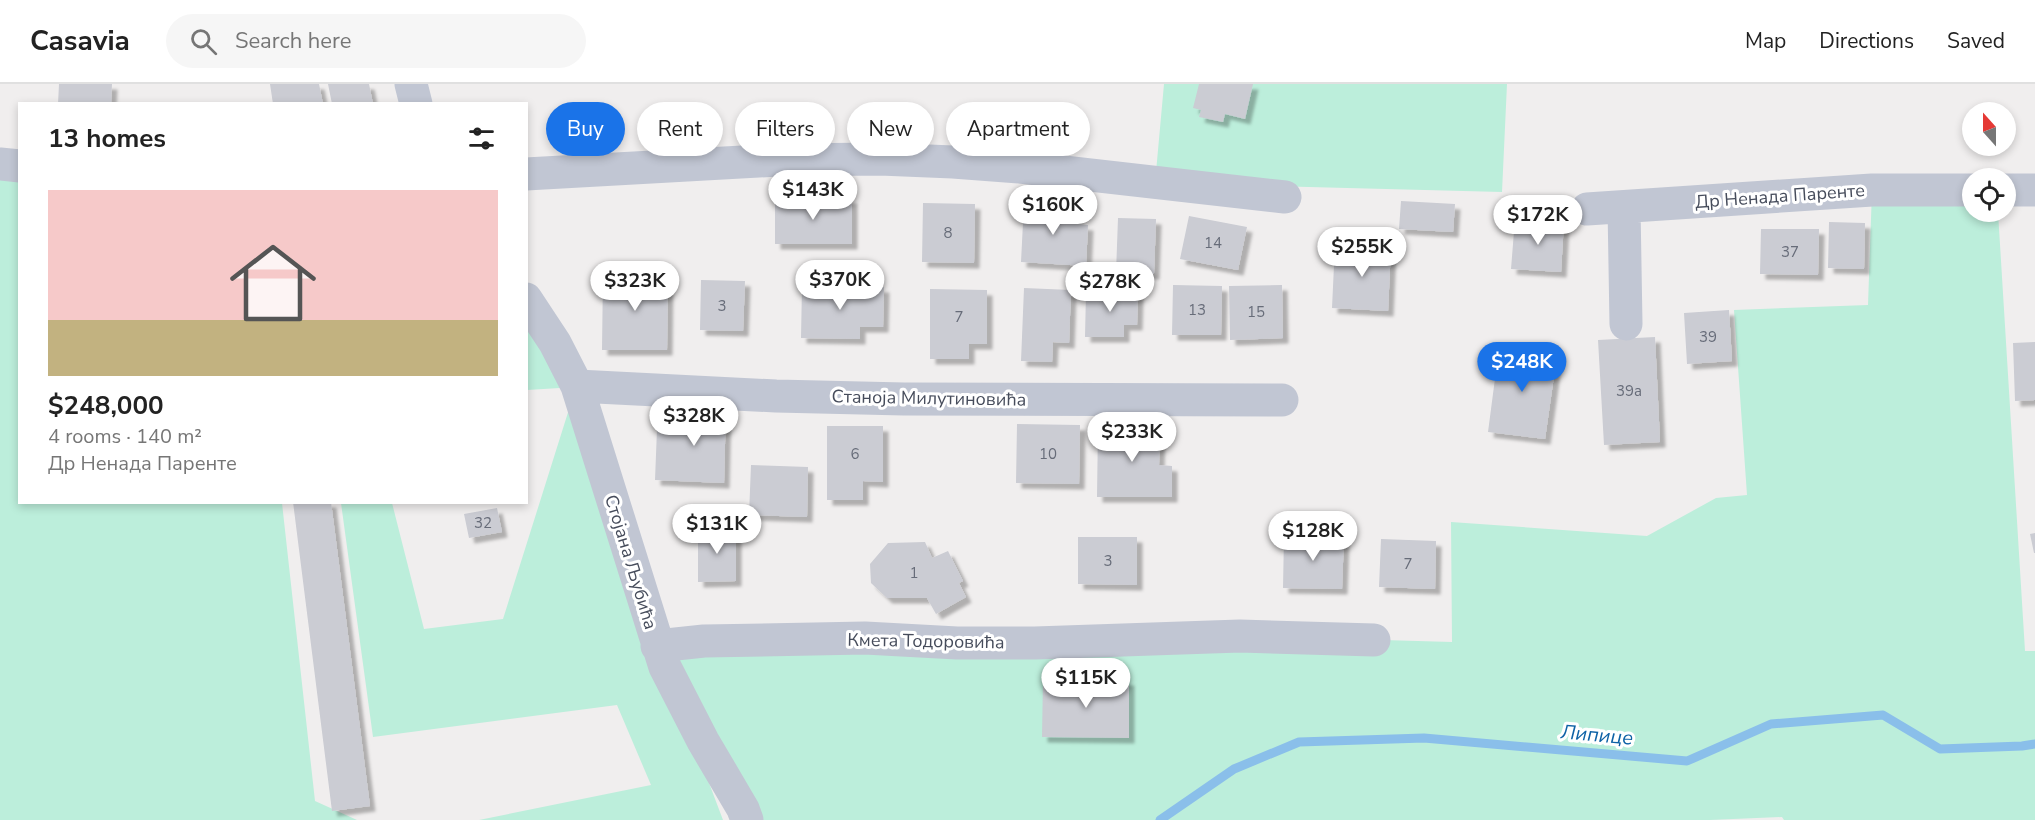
<!DOCTYPE html>
<meta charset="utf-8">
<style>
:root{--surface:#fff;--page:#f6f6f6;--text:#222;--muted:#767676;--line:#e0e0e0;--accent:#1a73e8}
body{margin:0;font-family:"Nunito Sans",sans-serif;background:var(--page);color:var(--text);height:100vh;display:flex;flex-direction:column;font-size:22px;white-space:nowrap}
*{box-sizing:border-box;margin:0}
p{font-size:20px;color:var(--muted)}
.icon{flex:none;width:33px;height:33px;fill:none;stroke:currentColor;stroke-width:2;stroke-linecap:round;stroke-linejoin:round}
.map{position:relative;flex:1;overflow:hidden}
.sheet{position:absolute;left:18px;top:18px;width:510px;height:402px;display:flex;flex-direction:column;background:var(--surface);border-radius:0px;box-shadow:0 3px 9px #0003}
.sheet>*{flex:none}
.guide{position:absolute;left:546px;top:18px;width:570px;height:54px;display:flex;gap:12px}
.needle{width:39px;rotate:339deg}
.controls{position:absolute;left:1962px;top:18px;display:grid;gap:12px}
.controls a{display:grid;place-items:center;width:54px;height:54px;border-radius:50%;background:var(--surface);box-shadow:0 3px 9px #0003;font-size:30px}
.price{position:absolute;translate:-50% -51px;padding:0 14px;border-radius:21px;background:#fff;color:#222;font-size:20px;line-height:39px;filter:drop-shadow(0 2px 3px #0008)}
.price::after{content:'';position:absolute;left:50%;top:36px;width:18px;height:14px;margin-left:-9px;background:inherit;clip-path:polygon(0 0,100% 0,50% 100%)}
.price.current{background:var(--accent);color:#fff}
ul{padding:0;list-style:none}
li{display:grid;align-content:center;gap:12px;height:318px;padding:0 30px}
li+li{border-top:2px solid var(--line)}
li span{display:grid;place-items:center;height:186px;border-radius:0px;color:#555}
li>.icon{margin-inline-start:auto}
span .icon{width:108px;height:108px;fill:#fffc;stroke-width:1}
li b{font-size:26px}
h2{display:flex;justify-content:space-between;align-items:center;height:72px;padding:0 30px;font-size:26px}
.pill{padding:0 21px;border-radius:27px;background:var(--surface);box-shadow:0 3px 9px #0003;font-size:21px;line-height:54px}
.pill.current{background:var(--accent);color:#fff}
header{display:flex;align-items:center;gap:36px;box-sizing:border-box;height:84px;padding:0 30px;background:var(--surface);border-bottom:2px solid var(--line)}
header strong{font-size:28px}
nav{display:flex;gap:33px;margin-inline-start:auto;font-size:21px}
.search{width:420px;height:54px;background:var(--page);display:flex;align-items:center;gap:15px;box-sizing:border-box;padding:0 21px;border-radius:33px;color:var(--muted);font-size:22px}
.map>svg:first-child{display:block}
.green{fill:#bceedb}
.lines{fill:none;stroke-linecap:round;stroke-linejoin:round}
.stream{stroke:#8abfea;stroke-width:9}
.building{fill:#cbccd3;filter:url(#shadow)}
.minor{stroke:#c1c6d3;stroke-width:33}
.labels{text-anchor:middle;dominant-baseline:central;stroke-width:6;stroke-linejoin:round;paint-order:stroke}
.number-label{font-size:15px;fill:#676c79}
.street-label{font-size:18px;fill:#464c5b;stroke:#fff}
.water-label{font-size:20px;font-style:italic;fill:#0e62a6;stroke:#fff}
</style>
<header>
<strong>Casavia</strong>
<div class="search"><svg class="icon" aria-label="search" viewBox="0 0 24 24"><circle cx="10" cy="10" r="6"/><path d="M15 15l6 6"/></svg>Search here</div>
<nav><a>Map</a><a>Directions</a><a>Saved</a></nav>
</header>
<div class="map">
<svg width="2035" height="736" viewBox="0 0 2035 736">
<defs>
<filter id="shadow"><feDropShadow dx="5.5" dy="5.5" stdDeviation="1.5" flood-color="#0004"/></filter>
</defs>
<rect width="100%" height="100%" fill="#f0eeee"/>
<path class="green" d="M1164,0h343l-5,108 -347,-9z
M0,79l19,2 1,337 262,1 33,298 42,19h-357z
M1872,106h100v22h26l27,439h10v169h-251l-2,-3 -72,3h-963l-4,-11 -67,-116 -12,-29 59,156h-244l172,-35 -34,-80 -244,32 -32,-234h51l32,126 79,-10 73,-232 -49,3v-93l50,89 81,260 46,-5 161,-3 375,-2 212,6 -1,-120 196,14 69,-38 31,-3 -13,-185 134,-5z"/>
<g class="lines">
<path class="stream" d="M1160,736l74,-51 65,-27 125,-4 263,23 84,-37 112,-9 57,34 82,-3 13,-2"/>
</g>
<path class="building" d="M59,0h53l-1,20h-53z
M270,0h49l4,20h-50z
M328,0h41l4,20h-41z
M1199,0h54l-8,35 -20,-5 -2,8 -24,-5 2,-7 -8,-2z
M775,114h77v46h-77z
M1401,117l54,3 -2,28 -54,-3z
M923,119l52,1 -1,59 -52,-1z
M1024,119l53,3 -1,18 12,1 -2,41 -65,-4z
M1189,132l58,11 -9,43 -58,-11z
M1118,134l38,1 -2,55 -38,-1z
M1515,135l49,3 -3,50 -50,-3z
M1829,138l36,1 -1,46 -36,-1z
M1761,145h58l-1,46 -58,-1z
M1335,160l56,3 -3,64 -56,-3z
M603,189h65l-1,77h-65z
M701,196l44,1 -2,50 -43,-1z
M1173,201l49,1 -1,49h-49z
M1282,201l1,53 -53,2 -1,-54z
M802,202l82,1 -1,40h-23v12l-59,-1z
M1024,204l47,2 -2,53 -16,-1 -1,20 -31,-1z
M930,205l57,1v54h-18v15h-39z
M1086,208h52l-1,33h-13v12h-39z
M1729,226l3,51 -45,3 -3,-51z
M1655,253l5,105 -56,3 -6,-105z
M2035,258v58l-20,1 -2,-58z
M1499,264l58,7 -12,84 -57,-7z
M687,320l39,1 -2,78 -69,-3 2,-51 29,1z
M1017,340l63,1 -1,59 -63,-1z
M827,342h56v56l-20,-1v19h-36z
M1098,342l62,1 -1,38 13,1v31h-75z
M751,381l57,2 -1,50 -58,-2z
M293,418h38l39,304 -38,5z
M497,424l5,24 -33,6 -5,-24z
M698,445h38v52l-38,1z
M2035,449v20h-1l-4,-19z
M1284,452l60,1 -2,52 -59,-1z
M1078,453h59v48l-59,-1z
M1381,455l55,2 -1,48 -56,-2z
M925,458l7,16 16,-7 15,30 -4,2 7,14 -30,17 -9,-16h-40l-16,-15 -1,-19 18,-21z
M1043,595l86,1v58l-87,-1z"/>
<g class="lines">
<path class="minor" d="M411,0l5,20
M0,80l20,2
M526,90l252,-14 102,-1 73,3 67,5 265,30
M2006,106h29
M1624,123l2,117
M1587,125l285,-19h100
M526,215l29,44 22,43 88,281 38,74 40,68 4,11
M577,302l199,10 128,3 378,1
M657,562l47,-5 161,-3 92,5h78l205,-7 134,4"/>
</g>
<g class="labels">
<g class="number-label">
<text x="948" y="149">8</text>
<text x="1213" y="159">14</text>
<text x="1790" y="168">37</text>
<text x="722" y="222">3</text>
<text x="1197" y="226">13</text>
<text x="1256" y="228">15</text>
<text x="959" y="233">7</text>
<text x="1708" y="253">39</text>
<text x="1629" y="307">39a</text>
<text x="855" y="370">6</text>
<text x="1048" y="370">10</text>
<text x="483" y="439">32</text>
<text x="1108" y="477">3</text>
<text x="1408" y="480">7</text>
<text x="914" y="489">1</text>
</g>
<g class="street-label">
<text transform="translate(1780 112) rotate(-4)">Др Ненада Паренте</text>
<text transform="translate(929 314) rotate(1)">Станоја Милутиновића</text>
<text transform="translate(631 478) rotate(73)">Стојана Љубића</text>
<text transform="translate(926 557) rotate(1)">Кмета Тодоровића</text>
</g>
<g class="water-label">
<text transform="translate(1597 651) rotate(5)">Липице</text>
</g>
</g>
</svg>
<div class="controls">
<a><svg class="needle" viewBox="-14 -14 28 28"><path d="M0-13l5 13h-10z" fill="#e53935"/><path d="M0 13l5-13h-10z" fill="#767676"/></svg></a>
<a><svg class="icon" aria-label="locate" viewBox="0 0 24 24"><circle cx="12" cy="12" r="6"/><path d="M12 2v4M12 18v4M2 12h4M18 12h4"/></svg></a>
</div>
<b class="price" style="left:813px;top:137px">$143K</b>
<b class="price" style="left:1053px;top:152px">$160K</b>
<b class="price" style="left:1538px;top:162px">$172K</b>
<b class="price" style="left:1362px;top:194px">$255K</b>
<b class="price" style="left:840px;top:227px">$370K</b>
<b class="price" style="left:635px;top:228px">$323K</b>
<b class="price" style="left:1110px;top:229px">$278K</b>
<b class="price current" style="left:1522px;top:309px">$248K</b>
<b class="price" style="left:694px;top:363px">$328K</b>
<b class="price" style="left:1132px;top:379px">$233K</b>
<b class="price" style="left:717px;top:471px">$131K</b>
<b class="price" style="left:1313px;top:478px">$128K</b>
<b class="price" style="left:1086px;top:625px">$115K</b>
<div class="guide">
<a class="pill current">Buy</a>
<a class="pill">Rent</a>
<a class="pill">Filters</a>
<a class="pill">New</a>
<a class="pill">Apartment</a>
</div>
<section class="sheet">
<h2>13 homes<svg class="icon" aria-label="filters" viewBox="0 0 24 24"><path d="M4 7h16M4 17h16"/><circle cx="9" cy="7" r="2"/><circle cx="15" cy="17" r="2"/></svg></h2>
<ul>
<li><span style="background:linear-gradient(#f6c9c9 70%,#c2b280 0)"><svg class="icon" aria-label="home" viewBox="0 0 24 24"><path d="M3 11l9-7 9 7M6 9v11h12V9"/></svg></span><div><b>$248,000</b><p>4 rooms · 140 m²</p><p>Др Ненада Паренте</p></div></li>
</ul>
</section>
</div>
